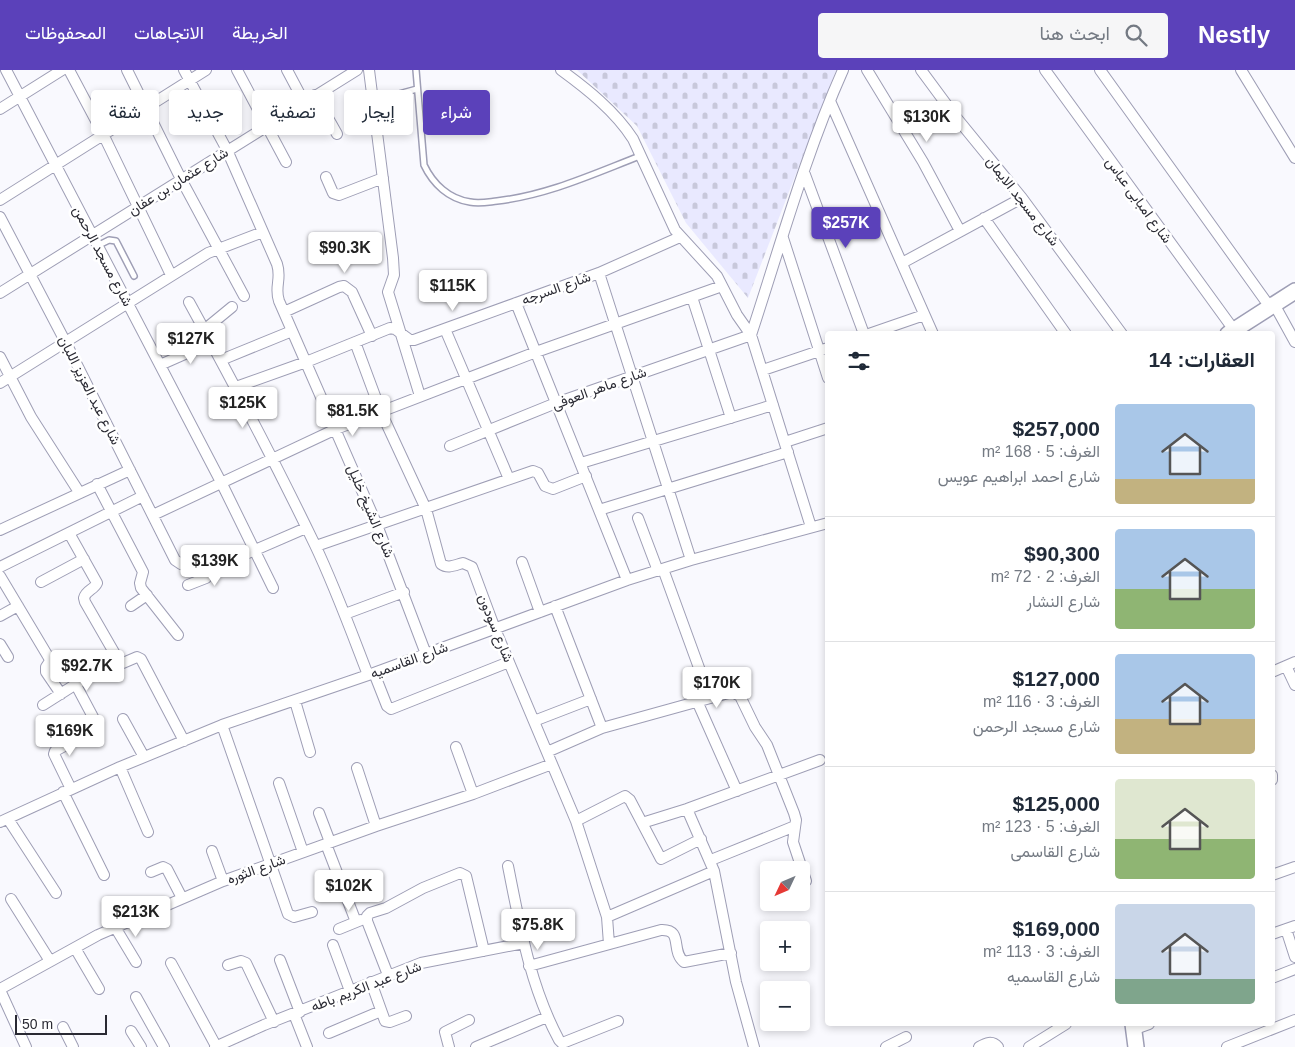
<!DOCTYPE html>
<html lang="ar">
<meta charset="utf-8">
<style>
:root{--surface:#fff;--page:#f6f6f7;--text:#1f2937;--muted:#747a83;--line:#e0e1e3;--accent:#5b41ba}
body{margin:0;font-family:Helvetica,Vazirmatn,sans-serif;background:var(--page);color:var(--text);direction:rtl;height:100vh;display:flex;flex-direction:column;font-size:19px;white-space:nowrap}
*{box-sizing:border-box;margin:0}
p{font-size:16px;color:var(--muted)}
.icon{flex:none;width:28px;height:28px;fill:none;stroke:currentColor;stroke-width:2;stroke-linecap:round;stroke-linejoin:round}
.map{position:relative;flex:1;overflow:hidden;direction:ltr}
.side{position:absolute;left:825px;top:261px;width:450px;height:695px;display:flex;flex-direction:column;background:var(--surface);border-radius:5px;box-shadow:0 2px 8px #0003;direction:rtl}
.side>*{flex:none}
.banner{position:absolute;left:15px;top:20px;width:475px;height:45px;direction:rtl;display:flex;gap:10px}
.needle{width:32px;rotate:226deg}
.buttons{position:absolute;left:760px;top:791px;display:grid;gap:10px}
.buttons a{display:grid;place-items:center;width:50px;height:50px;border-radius:5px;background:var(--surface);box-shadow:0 2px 8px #0003;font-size:25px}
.scale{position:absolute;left:15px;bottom:12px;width:92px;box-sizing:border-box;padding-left:5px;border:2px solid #2a2a33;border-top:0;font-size:14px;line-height:18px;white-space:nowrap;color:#2a2a33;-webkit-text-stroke:4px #fff;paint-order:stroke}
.price{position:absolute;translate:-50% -42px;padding:0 11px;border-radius:5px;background:#fff;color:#222;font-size:16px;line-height:32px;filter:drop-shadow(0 1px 2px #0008)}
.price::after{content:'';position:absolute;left:50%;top:30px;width:15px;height:11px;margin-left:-8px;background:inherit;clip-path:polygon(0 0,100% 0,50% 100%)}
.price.active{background:var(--accent);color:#fff}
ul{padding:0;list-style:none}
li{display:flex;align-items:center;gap:15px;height:125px;padding:0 20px}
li+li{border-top:1px solid var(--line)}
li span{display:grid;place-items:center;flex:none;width:140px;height:100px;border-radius:5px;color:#555}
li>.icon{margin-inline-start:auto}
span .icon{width:60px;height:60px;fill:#fffc;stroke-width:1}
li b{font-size:21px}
h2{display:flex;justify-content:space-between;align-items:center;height:60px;padding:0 20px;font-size:21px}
.pill{padding:0 18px;border-radius:5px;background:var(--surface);box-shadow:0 2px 8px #0003;font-size:18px;line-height:45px}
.pill.active{background:var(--accent);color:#fff}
header{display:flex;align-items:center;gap:30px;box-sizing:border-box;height:70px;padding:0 25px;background:var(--accent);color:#fff}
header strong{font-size:24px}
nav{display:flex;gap:28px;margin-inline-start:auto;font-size:18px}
.search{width:350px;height:45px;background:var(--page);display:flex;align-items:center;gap:12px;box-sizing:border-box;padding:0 18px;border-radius:5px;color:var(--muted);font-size:19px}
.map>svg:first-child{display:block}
.cemetery{fill:url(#cemetery-stones)}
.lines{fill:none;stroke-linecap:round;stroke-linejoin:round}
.service-casing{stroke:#9e9eb5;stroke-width:8}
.minor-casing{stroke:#9e9eb5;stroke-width:12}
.secondary-casing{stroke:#9e9eb5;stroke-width:18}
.service{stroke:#fff;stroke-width:5}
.minor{stroke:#fff;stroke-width:10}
.secondary{stroke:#fff;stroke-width:15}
.labels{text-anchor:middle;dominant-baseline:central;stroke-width:5;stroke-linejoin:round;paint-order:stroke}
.street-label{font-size:14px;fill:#2a2a33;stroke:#fff}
</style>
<header>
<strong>Nestly</strong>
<div class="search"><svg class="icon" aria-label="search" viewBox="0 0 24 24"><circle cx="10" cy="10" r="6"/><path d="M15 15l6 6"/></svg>ابحث هنا</div>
<nav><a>الخريطة</a><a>الاتجاهات</a><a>المحفوظات</a></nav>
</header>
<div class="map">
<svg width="1295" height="977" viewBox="0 0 1295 977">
<defs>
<pattern id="cemetery-stones" width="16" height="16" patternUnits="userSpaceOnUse" patternTransform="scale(1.25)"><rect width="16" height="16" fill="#e9e9ff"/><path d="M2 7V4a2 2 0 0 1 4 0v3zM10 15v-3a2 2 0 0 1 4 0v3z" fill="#c8c8db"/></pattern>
</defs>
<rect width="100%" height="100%" fill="#f9f9fe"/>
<path class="cemetery" d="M577,0h259l-88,228 -62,-75 -49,-97z"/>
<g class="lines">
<defs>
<path id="service" d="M416,0l8,95c9,19 25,34 46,37 9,2 18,0 27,-1 51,-6 96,-27 143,-45
M373,31l44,-12
M97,176l12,-6 7,1 18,35"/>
<path id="minor" d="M6,0l216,414 51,104
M69,0l34,64 68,141
M127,0l54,109 63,117
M184,0l43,80 50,114c5,15 -3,23 2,37l98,224 49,129
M237,0l49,92
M287,0l17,32
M369,0l24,188 1,17 -6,17 32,104
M561,0c26,19 54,41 72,69l42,91 42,46 20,39 14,20 60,192
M867,0l56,92 37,69
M921,0l34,46 67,82 100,136
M1045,0l189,260
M1100,0l170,237
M1241,0l54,88
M315,25l22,39
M830,31l103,233
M0,39l62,-39
M804,102l60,162
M326,107l7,16 6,2 44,-17
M0,130l206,-130
M0,147l66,126 109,217 6,4 17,-2 4,4 6,1 3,2 95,-41
M984,148l82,116
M783,168l45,140
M902,193l120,-65
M599,203l92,287
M0,223l357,-223
M692,227l39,121
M189,232c44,80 86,160 126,243 20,42 36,86 53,130
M516,233l111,277
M1274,234l21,38
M284,242l55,-25 5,-1 8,6 20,44
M445,259l64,150
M204,260l28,-23
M869,264l55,-19
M751,265c29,-88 54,-180 92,-265
M355,272l26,70 45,97 15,55c7,5 14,1 22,-1l9,4 23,62 81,192 31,96 2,27
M0,287l31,60 48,75
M221,290l71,-29
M160,295l52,-23
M763,300l65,-22
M0,313l208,-130 55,-21
M236,317l70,-25 84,-34 5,1 15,11h4l185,-67 81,-36
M785,372l43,-14
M450,376l106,-43 195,-68
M581,393l192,-58
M97,414l46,88 -3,11 1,5 37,47
M599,440l189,-58
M153,445l183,-86 200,-77 186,-66
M638,448l20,53
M0,460l130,-60
M69,463l28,50c-3,7 -11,7 -13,15l1,4 34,59 4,2 14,-6 4,2 43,82
M316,476l217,-75 5,2 7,13 8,3 33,-13
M522,492l18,50
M0,497l143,-71
M663,499l47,129
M0,506l49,82 1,3 -4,6v5l15,22
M41,512l43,-23
M188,515l18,-7 5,-7v-2
M131,536l16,-11
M555,536l47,122
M345,544l59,-22
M0,546l18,-10
M0,574l8,13
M1286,596l9,19
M1272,602l23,-10
M374,603l13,33 4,3 118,-47
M76,615l17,32
M295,631l15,51
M697,631l40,90
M43,635l74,-47
M123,649l21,38
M534,651l57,-22
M222,655l66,189 6,3 18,-5
M456,677l17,47
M547,682l55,-24 130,-36 8,4 15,31 12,18 27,68 2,7 -3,22 13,39
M120,697l28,65
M357,698l19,58
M1272,705v5
M279,713l24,69
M71,719l-17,-35 1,-3 35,-19
M63,722l41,83
M687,739l27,62 22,111 18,65
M319,743l11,29
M8,749l48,74
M576,751l49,-25 5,4 31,59 40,-20
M0,752l120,-55 102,-42 152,-52 253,-93 64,-20 137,-37
M642,753l45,-14 133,-49
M326,774l30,78
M212,781l11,30
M711,790l84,-34
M508,796c12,60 22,120 51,174l3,3 3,-1 53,-21
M151,802l12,-5 4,2 15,29
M1272,805l23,-8
M11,829l39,62
M607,847l107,-46
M115,857l21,35
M339,859l22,-9
M1286,859l9,28
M1272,864l23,-8
M333,875l17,46
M75,878l24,41
M280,890l20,52
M171,893l45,83
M228,895l13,-4 5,2 28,59
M529,896l132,-36c23,-1 9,21 23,32l47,-9
M388,905l-21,-54v-5l3,-3 16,-5 37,-20 37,-15 6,3 18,75
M1272,908l23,-9
M371,912l14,39 5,1 16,-6
M0,919l98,-54 125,-54 153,-55 97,-32 79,-30
M0,920l26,57
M136,927l28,50
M294,944l13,33
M63,957l10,20
M1135,959l14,-5
M131,961l10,16
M329,963l52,-22
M215,977l49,-22 157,-62 103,-20
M449,977l-4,-15 24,-12
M476,977l71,-30
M886,977l20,-10
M979,977c7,-4 13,-7 19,0
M1029,977l37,-23
M1227,977l68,-27"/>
<path id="secondary" d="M1228,264l67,-43
M1133,954l3,23"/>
</defs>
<use href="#service" class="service-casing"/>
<use href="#minor" class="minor-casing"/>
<use href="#secondary" class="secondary-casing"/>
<use href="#service" class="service"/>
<use href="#minor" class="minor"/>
<use href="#secondary" class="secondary"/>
</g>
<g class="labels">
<g class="street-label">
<text transform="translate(178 111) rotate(-32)">شارع عثمان بن عفان</text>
<text transform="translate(1139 130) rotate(54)">شارع امبابى عباس</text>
<text transform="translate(1023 131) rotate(52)">شارع مسجد الايمان</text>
<text transform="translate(103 186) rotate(62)">شارع مسجد الرحمن</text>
<text transform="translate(556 218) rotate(-20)">شارع السرجه</text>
<text transform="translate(599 318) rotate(-20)">شارع ماهر العوفى</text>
<text transform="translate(90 320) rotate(63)">شارع عبد العزيز اللبان</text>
<text transform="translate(371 441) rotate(67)">شارع الشيخ خليل</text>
<text transform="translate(496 558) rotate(68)">شارع سودون</text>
<text transform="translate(409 590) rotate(-20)">شارع القاسميه</text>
<text transform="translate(256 799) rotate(-20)">شارع الثوره</text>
<text transform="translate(366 916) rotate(-21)">شارع عبد الكريم باطه</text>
</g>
</g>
</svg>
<div class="buttons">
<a><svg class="needle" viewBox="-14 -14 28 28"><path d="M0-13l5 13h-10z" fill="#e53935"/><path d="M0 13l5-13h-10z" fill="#747a83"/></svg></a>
<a>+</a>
<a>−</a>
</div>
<div class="scale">50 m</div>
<b class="price" style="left:927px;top:73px">$130K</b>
<b class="price active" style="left:846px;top:179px">$257K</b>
<b class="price" style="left:345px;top:204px">$90.3K</b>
<b class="price" style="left:453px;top:242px">$115K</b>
<b class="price" style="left:191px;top:295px">$127K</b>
<b class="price" style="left:243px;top:359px">$125K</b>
<b class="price" style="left:353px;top:367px">$81.5K</b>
<b class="price" style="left:215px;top:517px">$139K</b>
<b class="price" style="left:87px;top:622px">$92.7K</b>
<b class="price" style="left:717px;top:639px">$170K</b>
<b class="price" style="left:70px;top:687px">$169K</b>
<b class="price" style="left:349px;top:842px">$102K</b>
<b class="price" style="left:136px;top:868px">$213K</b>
<b class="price" style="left:538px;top:881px">$75.8K</b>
<div class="banner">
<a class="pill active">شراء</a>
<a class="pill">إيجار</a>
<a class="pill">تصفية</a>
<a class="pill">جديد</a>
<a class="pill">شقة</a>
</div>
<section class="side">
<h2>العقارات: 14<svg class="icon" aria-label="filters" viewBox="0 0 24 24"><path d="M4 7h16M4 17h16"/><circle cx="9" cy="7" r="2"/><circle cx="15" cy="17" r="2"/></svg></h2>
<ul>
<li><span style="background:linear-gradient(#a9c7e8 75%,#c2b280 0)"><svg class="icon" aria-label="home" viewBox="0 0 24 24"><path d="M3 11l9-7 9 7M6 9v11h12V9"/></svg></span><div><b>$257,000</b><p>الغرف: 5 · 168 m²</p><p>شارع احمد ابراهيم عويس</p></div></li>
<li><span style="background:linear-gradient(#a9c7e8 60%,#8fb573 0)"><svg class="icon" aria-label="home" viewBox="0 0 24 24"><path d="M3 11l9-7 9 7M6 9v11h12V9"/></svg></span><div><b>$90,300</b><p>الغرف: 2 · 72 m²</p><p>شارع النشار</p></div></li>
<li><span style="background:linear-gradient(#a9c7e8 65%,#c2b280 0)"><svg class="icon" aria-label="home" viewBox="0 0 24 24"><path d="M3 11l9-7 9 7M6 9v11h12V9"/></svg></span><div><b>$127,000</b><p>الغرف: 3 · 116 m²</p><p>شارع مسجد الرحمن</p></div></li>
<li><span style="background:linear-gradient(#dfe7d0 60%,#8fb573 0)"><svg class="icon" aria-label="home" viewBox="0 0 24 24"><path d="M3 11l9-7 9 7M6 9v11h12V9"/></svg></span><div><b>$125,000</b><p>الغرف: 5 · 123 m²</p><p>شارع القاسمى</p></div></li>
<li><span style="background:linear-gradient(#c9d6e8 75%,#7fa58c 0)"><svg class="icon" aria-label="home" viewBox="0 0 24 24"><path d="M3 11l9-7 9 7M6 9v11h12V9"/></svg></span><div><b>$169,000</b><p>الغرف: 3 · 113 m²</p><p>شارع القاسميه</p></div></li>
</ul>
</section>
</div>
